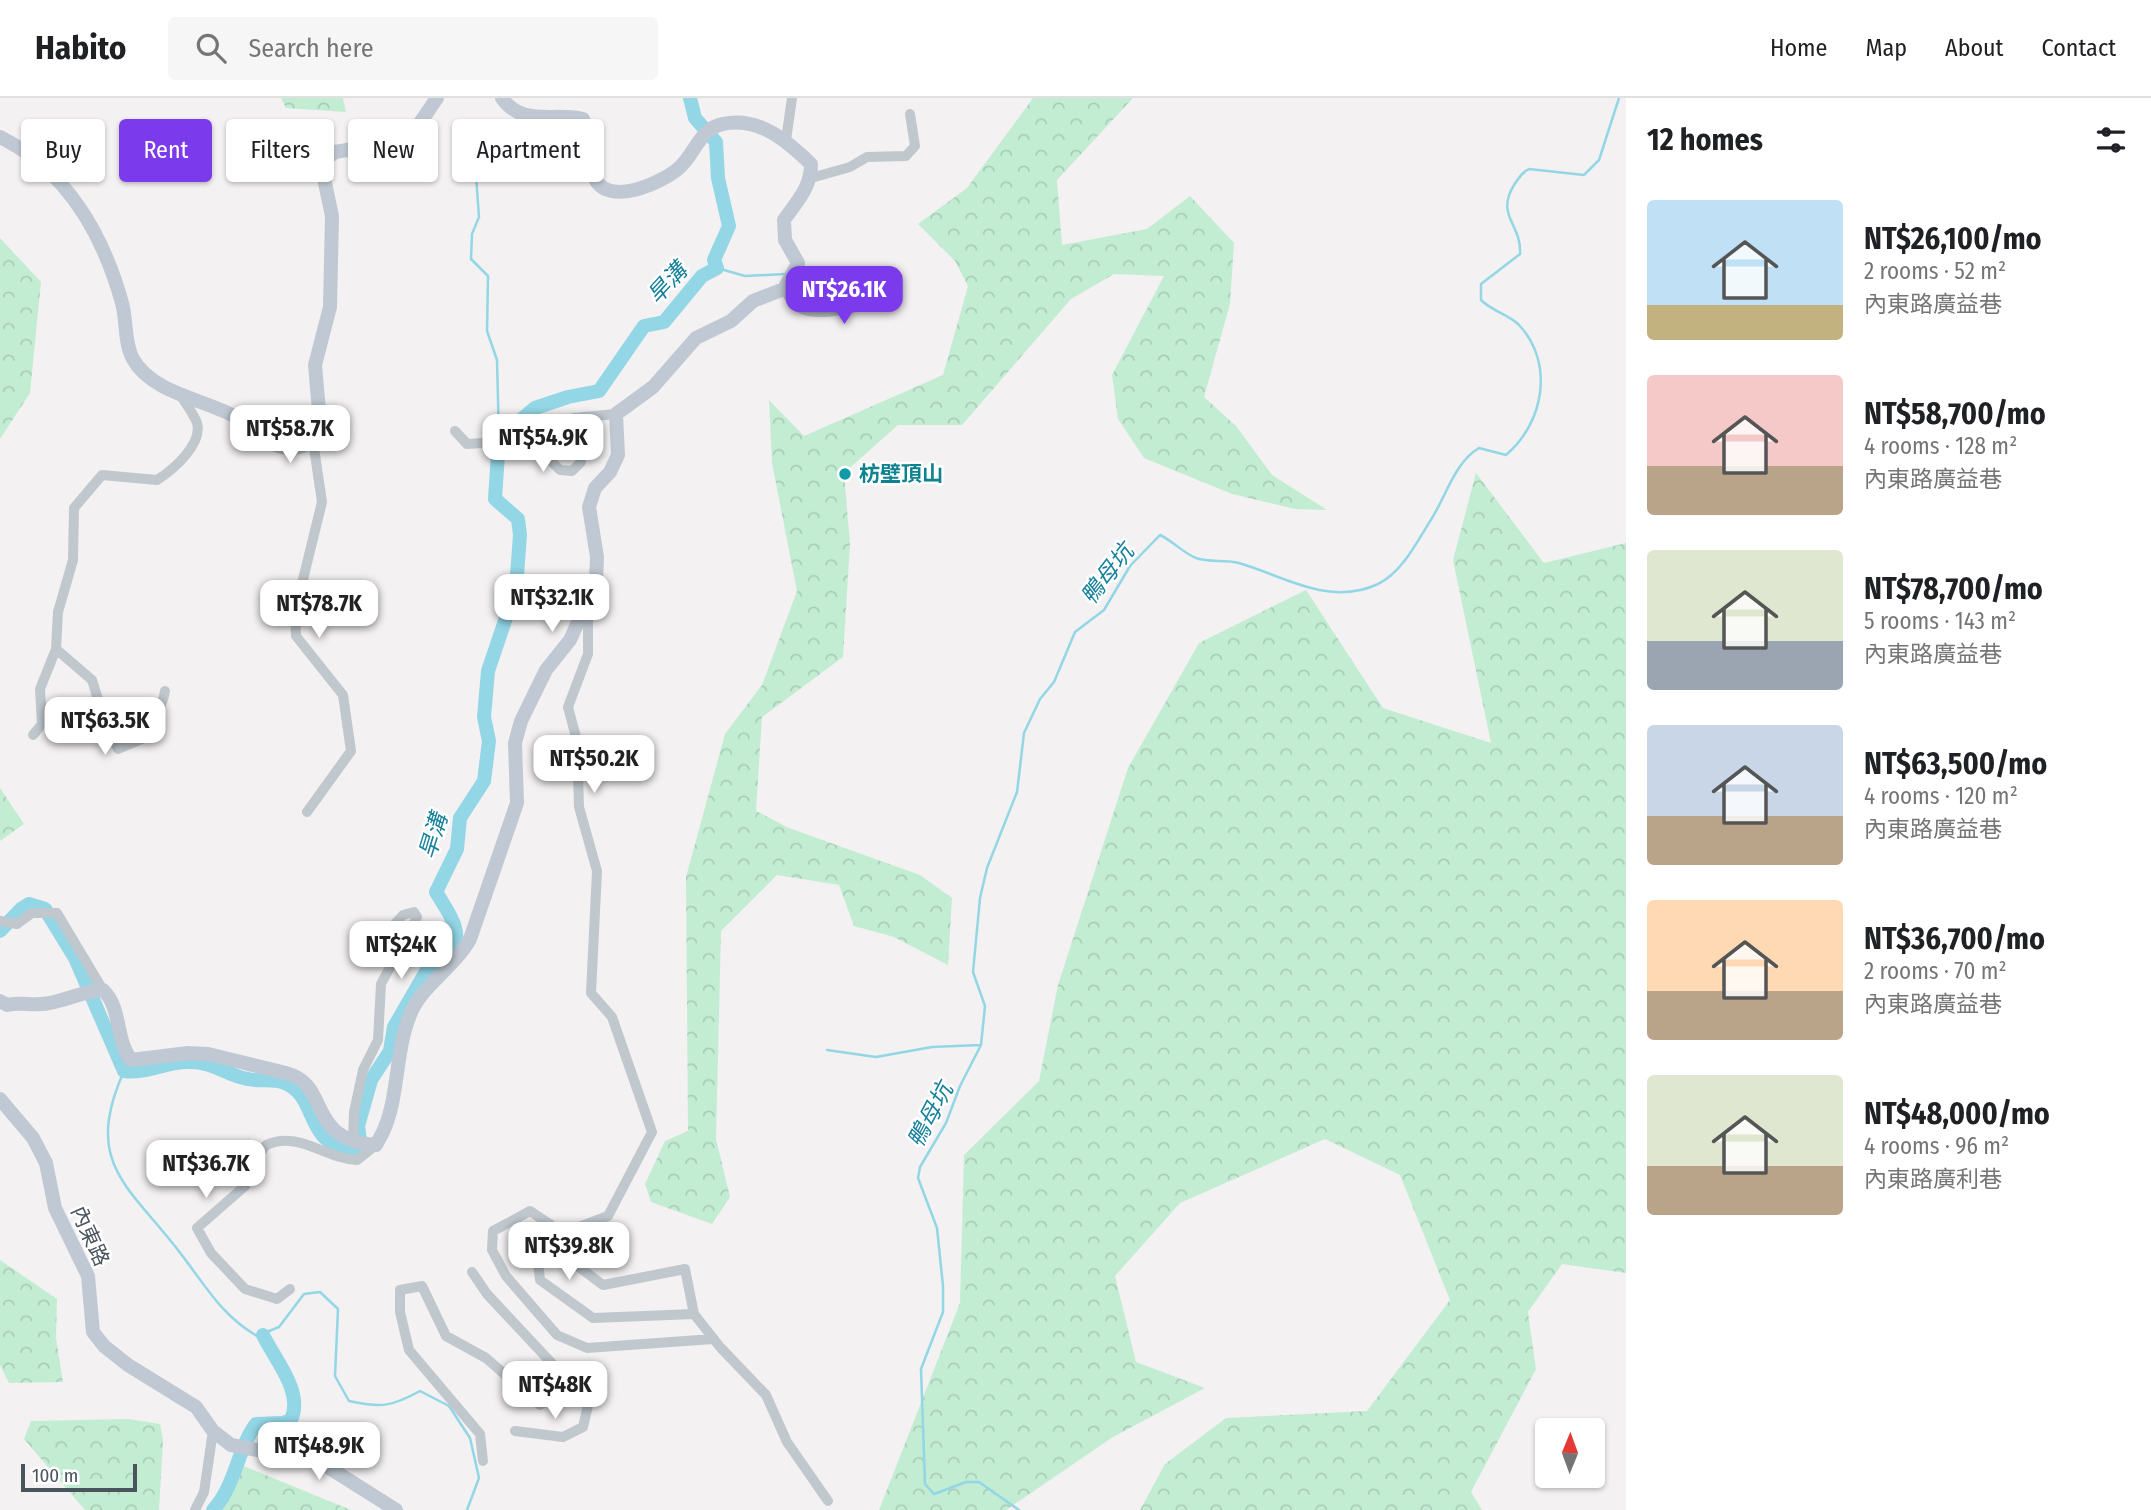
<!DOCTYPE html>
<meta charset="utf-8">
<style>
:root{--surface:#fff;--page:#f6f6f6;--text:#202124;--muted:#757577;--line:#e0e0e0;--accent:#7c3aed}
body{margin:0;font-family:"Fira Sans Condensed","Noto Sans TC",sans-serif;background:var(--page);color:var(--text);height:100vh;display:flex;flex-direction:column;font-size:26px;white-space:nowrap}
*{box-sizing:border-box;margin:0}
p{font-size:23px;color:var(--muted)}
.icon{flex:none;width:38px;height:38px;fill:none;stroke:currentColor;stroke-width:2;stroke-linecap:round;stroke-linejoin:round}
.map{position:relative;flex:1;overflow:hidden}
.details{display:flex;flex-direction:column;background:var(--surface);width:525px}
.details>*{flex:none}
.top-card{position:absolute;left:21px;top:21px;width:665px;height:63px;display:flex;gap:14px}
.needle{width:46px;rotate:1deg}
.controls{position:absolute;left:1535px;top:1320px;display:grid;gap:14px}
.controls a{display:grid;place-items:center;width:70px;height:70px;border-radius:7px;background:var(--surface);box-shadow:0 2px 5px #0004;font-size:35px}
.scale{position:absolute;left:21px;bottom:18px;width:116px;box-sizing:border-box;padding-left:7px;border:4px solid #4a545d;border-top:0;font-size:19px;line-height:24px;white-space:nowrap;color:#4a545d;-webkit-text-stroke:5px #fff;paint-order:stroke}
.price{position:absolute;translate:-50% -60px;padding:0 16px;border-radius:14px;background:#fff;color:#222;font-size:23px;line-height:46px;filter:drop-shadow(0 2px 4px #0008)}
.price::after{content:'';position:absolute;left:50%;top:42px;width:21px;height:16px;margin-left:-10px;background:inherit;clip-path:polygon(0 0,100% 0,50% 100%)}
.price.selected{background:var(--accent);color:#fff}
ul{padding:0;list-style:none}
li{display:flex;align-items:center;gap:21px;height:175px;padding:0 21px}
li span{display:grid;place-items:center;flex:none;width:196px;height:140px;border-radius:7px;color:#555}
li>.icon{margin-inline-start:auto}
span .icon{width:84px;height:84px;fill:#fffc;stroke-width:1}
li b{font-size:30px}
h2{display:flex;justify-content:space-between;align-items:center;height:84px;padding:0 21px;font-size:30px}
.pill{padding:0 24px;border-radius:7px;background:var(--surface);box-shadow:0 2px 5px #0004;font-size:24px;line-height:63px}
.pill.selected{background:var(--accent);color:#fff}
header{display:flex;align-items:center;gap:42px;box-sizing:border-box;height:98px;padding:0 35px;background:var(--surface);border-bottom:2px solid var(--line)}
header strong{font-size:33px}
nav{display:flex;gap:38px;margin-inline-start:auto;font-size:24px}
.search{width:490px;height:63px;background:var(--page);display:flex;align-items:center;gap:18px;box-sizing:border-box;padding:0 24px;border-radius:7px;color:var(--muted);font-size:26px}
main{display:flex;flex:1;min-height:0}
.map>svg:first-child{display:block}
.forest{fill:url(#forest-crowns)}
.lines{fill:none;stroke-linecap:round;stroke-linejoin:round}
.stream{stroke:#93d6e6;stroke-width:2.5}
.river{stroke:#93d6e6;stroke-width:14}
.street{stroke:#c0c8ce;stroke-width:10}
.secondary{stroke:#c0c9d3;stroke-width:14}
.culture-dot{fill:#0f9aa8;stroke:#fff;stroke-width:2.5}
.labels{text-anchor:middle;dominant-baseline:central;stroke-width:5;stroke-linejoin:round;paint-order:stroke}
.culture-label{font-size:21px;font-weight:bold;fill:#0d838f;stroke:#fff;text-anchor:start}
.street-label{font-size:21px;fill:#4a545d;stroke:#fff}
.water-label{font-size:23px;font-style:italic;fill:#16819c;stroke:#fff}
</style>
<header>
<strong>Habito</strong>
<div class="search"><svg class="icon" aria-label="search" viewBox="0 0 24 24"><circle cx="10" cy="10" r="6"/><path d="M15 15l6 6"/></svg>Search here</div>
<nav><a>Home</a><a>Map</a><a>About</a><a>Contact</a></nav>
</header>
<main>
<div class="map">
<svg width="1626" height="1412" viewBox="0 0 1626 1412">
<defs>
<pattern id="forest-crowns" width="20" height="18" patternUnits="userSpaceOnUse" patternTransform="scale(1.75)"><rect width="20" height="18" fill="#c3edd3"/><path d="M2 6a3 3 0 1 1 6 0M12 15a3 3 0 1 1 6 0" fill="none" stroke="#a9cdb8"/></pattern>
</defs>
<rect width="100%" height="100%" fill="#f3f1f1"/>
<path class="forest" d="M281,0h62l3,14 -60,-4z
M1033,0h100l-76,82 5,65 85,-16 43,-33 44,47 -4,61 -26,93 32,29 36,49 55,35 -32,-1 -63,-15 -88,-36 -26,-39 -6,-44 52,-99 -50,-2 -43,25 -109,126h-64l-54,48 6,71 -7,113 -81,60 -6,94 33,17 131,47 32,23 -4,67 -54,-28 -40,-11 -15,-41 -62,-10 -56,56 -5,208 14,58 -18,27 -61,-22 -6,-18 20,-43 23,-10 -2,-254 39,-143 37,-49 35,-94 -25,-128 -3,-63 35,36 139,-61 25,-89 -13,-25 -37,-37 49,-36z
M0,140l41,44 -11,111 -30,46z
M1476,375l68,90 82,-20v730l-64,-9 -34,48 8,57 -65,123 11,18h-342l25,-46 61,-46 141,-7 83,-111 -50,-125 -75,-36 -145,64 -65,73 21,86 69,26 -92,49 -107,73h-127l81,-207 4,-148 75,-74 19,-96 70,-217 71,-125 107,-53 77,118 108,35 -38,-183z
M0,690l24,36 -24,17z
M0,1162l57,39 -1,39 7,44 -54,1 -9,-18z
M129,1321l31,5 3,16 -4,70h-74l-61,-71 7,-18z
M236,1365l115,47h-140z"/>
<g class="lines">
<path class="stream" d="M476,78l3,41 -7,17 -1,25 17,17 -1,55 10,29 2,78
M717,170l28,8 39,-2
M827,952l49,7 56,-10 48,-2
M124,973c-42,94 6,115 57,183 24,31 41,62 76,82l22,-9 25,-33 16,-2 18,17 -3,67 14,25c32,7 42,6 71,-10l29,15 21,32 9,40 -12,32
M1019,1412l-40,-28h-13l-32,12 -9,-10 -4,-115 22,-57v-26l-6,-58 -19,-50 2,-11 26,-44 14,-37 21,-41 4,-39 -12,-34 7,-74 7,-30 30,-76 7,-59 16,-34 14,-17 21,-50 29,-22 26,-44 30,-31c13,6 23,18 36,23 14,5 29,1 43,5 45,13 90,44 139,21 24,-11 40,-44 54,-66 14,-22 23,-56 47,-70l27,7c38,-32 49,-93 12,-131 -11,-10 -26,-13 -37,-24v-16l39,-30c2,-30 -25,-38 -6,-69 5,-7 7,-12 15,-16l55,6 15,-15 20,-62"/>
<path class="river" d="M0,833l21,-22 8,-5 16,5 30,49 49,113c22,3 42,-9 63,-9 27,-1 38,13 61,17 13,3 25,-1 37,4 35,15 17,60 69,68l7,-4 -3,-21 13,-46 19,-29 4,-24 33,-57 27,-14c8,-28 -4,-41 -18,-64l21,-43 3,-31 24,-37 5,-40 -5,-24 4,-46 28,-83 4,-53 -2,-16 -23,-20 4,-61 36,-30 33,-11 31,-6 45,-65 20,-4 38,-46 15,-8 -3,-8 15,-34 -11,-48 -2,-36 -21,-24 -5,-20
M213,1412c22,-23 24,-60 43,-86l27,-1 8,-3c13,-28 -16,-60 -28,-85"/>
<path class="street" d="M786,42l6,-42
M811,80l39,-11 17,-10 39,-1 9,-10 -5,-32
M784,191c4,6 9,15 14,18 16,10 46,3 63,-1v-12l-10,-21
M455,333l12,13 31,-2 24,-17 15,-4 15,41 8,8 12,1 9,-9c-2,-17 -20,-25 -8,-44l43,-4
M588,508v48l-20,53 9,34 2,66 18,64 -6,122 21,24 40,115 -44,84 -45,17 -27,14 4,33 53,38 101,-4 26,33 46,48 21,47 41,59
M56,551l36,31 14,45 12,24 24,-10c5,-18 21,-29 23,-48
M33,637l9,-11 -2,-35 16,-40 2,-37 15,-52 1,-52 28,-33 55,5c16,-10 46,-36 40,-57 -3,-9 -12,-20 -17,-29
M307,714l44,-61 -8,-56 -47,-59 -1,-24 27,-110 -9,-61
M0,823l17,3 15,-11h25l46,77
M353,1043l1,-29 9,-42 15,-30 3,-56 36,-67 -3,-5 -11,3 -28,31
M472,1174l15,22 86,92 -33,19 -54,-47 -40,-22 -24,-50 -22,4v22l9,38 71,84 3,27
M290,1191l-13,10 -32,-10 -34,-36 -14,-25 48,-42 10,-25 11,-16c32,-15 60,14 91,15l19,-15
M694,1216l-9,-45 -82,16 -28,-21 -12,-31 -33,-22 -37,20 -1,19 14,26 51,59 30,13 126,-9
M515,1333l48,6 20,-10 7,-30 -17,-11
M195,1412l9,-18 9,-61"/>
<path class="secondary" d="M0,39c66,33 103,97 122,166 5,18 2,40 11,56 19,34 70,40 101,57 15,9 31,28 49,31 11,2 21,0 30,-6l6,-30 -4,-46 15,-58 2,-91 -10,-47 3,-9 10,-8 66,-11 10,-5 26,-38
M0,903l7,4c13,-3 22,0 34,-1 18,0 40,-13 62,-14 19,18 12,49 28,70l57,-7 20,1 78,19c46,12 18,66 90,72l7,-13c16,-34 12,-81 27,-117 11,-29 44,-47 60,-76l47,-136 -2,-60 6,-22 25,-51 24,-30 26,-58 1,-25 -8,-50 6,-19 15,-16 8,-17 -2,-41 37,-27 43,-49 35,-17 22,-20 31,-12 14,-26 -13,-23 -1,-20c13,-19 27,-32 27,-56 -24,-23 -52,-48 -88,-40 -23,4 -28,30 -44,44 -17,15 -72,40 -85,9 -8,-18 -4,-39 -11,-58 -30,-7 -61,8 -81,-21
M0,1001l33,39 13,25 9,45 33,68 5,56 11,14 24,19 68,42 17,24 18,14 89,17 76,48"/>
</g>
<circle class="culture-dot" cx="845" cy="376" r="7"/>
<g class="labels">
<g class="culture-label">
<text x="859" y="376">枋壁頂山</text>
</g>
<g class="street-label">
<text transform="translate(90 1138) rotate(66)">內東路</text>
</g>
<g class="water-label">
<text transform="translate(667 185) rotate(-47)">旱溝</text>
<text transform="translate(1107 476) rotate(-52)">鴨母坑</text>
<text transform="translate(433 738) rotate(-73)">旱溝</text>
<text transform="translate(930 1017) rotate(-62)">鴨母坑</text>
</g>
</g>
</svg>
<div class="controls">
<a><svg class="needle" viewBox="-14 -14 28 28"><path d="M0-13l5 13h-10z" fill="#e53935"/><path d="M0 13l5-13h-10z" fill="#757577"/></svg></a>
</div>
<div class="scale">100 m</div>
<b class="price selected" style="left:844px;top:228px">NT$26.1K</b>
<b class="price" style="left:290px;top:367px">NT$58.7K</b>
<b class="price" style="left:543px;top:376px">NT$54.9K</b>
<b class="price" style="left:552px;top:536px">NT$32.1K</b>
<b class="price" style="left:319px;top:542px">NT$78.7K</b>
<b class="price" style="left:105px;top:659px">NT$63.5K</b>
<b class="price" style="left:594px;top:697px">NT$50.2K</b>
<b class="price" style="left:401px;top:883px">NT$24K</b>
<b class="price" style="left:206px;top:1102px">NT$36.7K</b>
<b class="price" style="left:569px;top:1184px">NT$39.8K</b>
<b class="price" style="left:555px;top:1323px">NT$48K</b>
<b class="price" style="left:319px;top:1384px">NT$48.9K</b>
<div class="top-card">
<a class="pill">Buy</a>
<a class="pill selected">Rent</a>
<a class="pill">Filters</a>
<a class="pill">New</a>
<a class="pill">Apartment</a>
</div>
</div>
<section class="details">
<h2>12 homes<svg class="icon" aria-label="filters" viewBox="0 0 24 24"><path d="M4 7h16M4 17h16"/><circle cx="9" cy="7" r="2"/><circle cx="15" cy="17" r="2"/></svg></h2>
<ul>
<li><span style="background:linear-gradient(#bfe0f5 75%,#c2b280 0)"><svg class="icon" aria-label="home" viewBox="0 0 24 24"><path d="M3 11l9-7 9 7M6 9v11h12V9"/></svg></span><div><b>NT$26,100/mo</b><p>2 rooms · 52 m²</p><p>內東路廣益巷</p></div></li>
<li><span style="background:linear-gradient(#f6c9c9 65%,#b9a48a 0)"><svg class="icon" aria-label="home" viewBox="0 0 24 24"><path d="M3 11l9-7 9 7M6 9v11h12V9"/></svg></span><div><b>NT$58,700/mo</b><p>4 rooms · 128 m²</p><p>內東路廣益巷</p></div></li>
<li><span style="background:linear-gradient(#dfe7d0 65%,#9aa5b1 0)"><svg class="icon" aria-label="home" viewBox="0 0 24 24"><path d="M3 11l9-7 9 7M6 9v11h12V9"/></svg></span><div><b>NT$78,700/mo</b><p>5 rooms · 143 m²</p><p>內東路廣益巷</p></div></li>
<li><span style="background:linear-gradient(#c9d6e8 65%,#b9a48a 0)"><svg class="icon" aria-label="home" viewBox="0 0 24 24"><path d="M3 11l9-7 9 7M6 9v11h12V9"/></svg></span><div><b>NT$63,500/mo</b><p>4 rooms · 120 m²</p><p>內東路廣益巷</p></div></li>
<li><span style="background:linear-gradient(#ffd9b3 65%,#b9a48a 0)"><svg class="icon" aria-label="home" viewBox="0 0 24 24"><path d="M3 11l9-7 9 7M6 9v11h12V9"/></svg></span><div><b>NT$36,700/mo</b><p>2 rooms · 70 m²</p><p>內東路廣益巷</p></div></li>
<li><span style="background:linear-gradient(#dfe7d0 65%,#b9a48a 0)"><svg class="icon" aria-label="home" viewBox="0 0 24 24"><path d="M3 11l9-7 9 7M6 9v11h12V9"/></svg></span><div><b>NT$48,000/mo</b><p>4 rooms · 96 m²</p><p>內東路廣利巷</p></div></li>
</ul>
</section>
</main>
